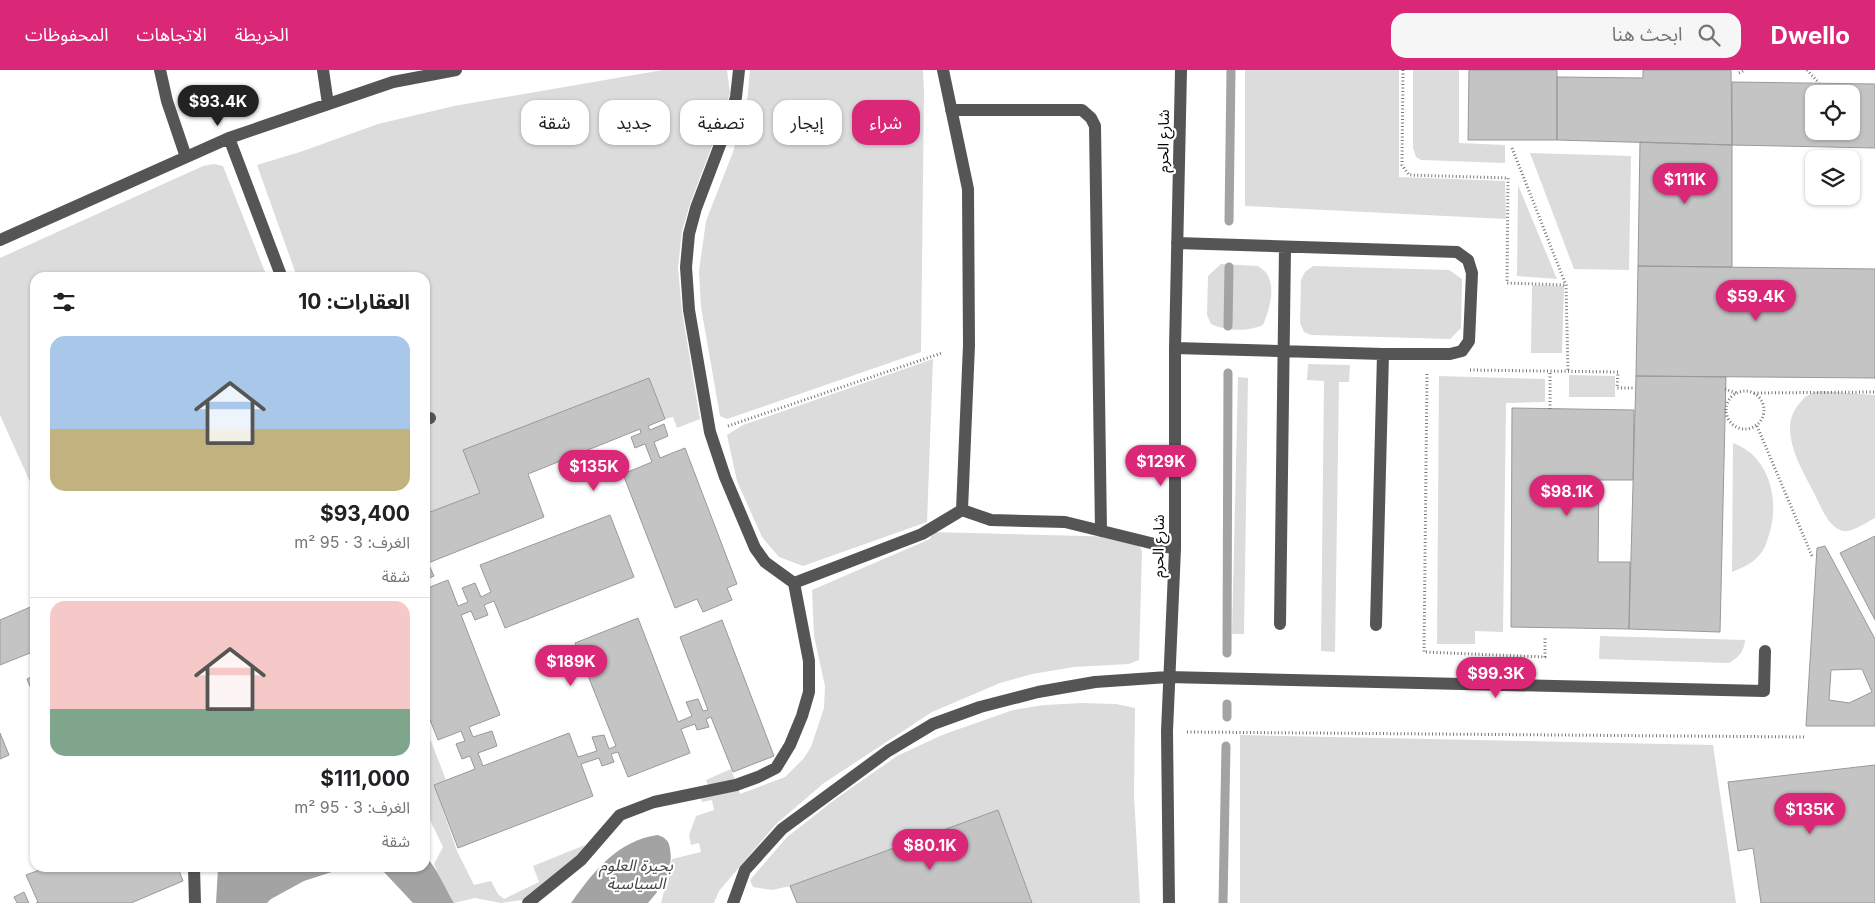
<!DOCTYPE html>
<html lang="ar">
<meta charset="utf-8">
<style>
:root{--surface:#fff;--page:#f6f6f6;--text:#202124;--muted:#757577;--line:#e0e0e0;--accent:#db2777}
body{margin:0;font-family:Inter,"Noto Sans Arabic",sans-serif;background:var(--page);color:var(--text);direction:rtl;height:100vh;display:flex;flex-direction:column;font-size:19px;white-space:nowrap}
*{box-sizing:border-box;margin:0}
p{font-size:16px;color:var(--muted)}
.icon{flex:none;width:28px;height:28px;fill:none;stroke:currentColor;stroke-width:2;stroke-linecap:round;stroke-linejoin:round}
.map{position:relative;flex:1;overflow:hidden;direction:ltr}
.sheet{position:absolute;left:30px;top:202px;width:400px;height:600px;display:flex;flex-direction:column;background:var(--surface);border-radius:15px;box-shadow:0 1px 4px #0004;direction:rtl}
.sheet>*{flex:none}
.guide{position:absolute;left:445px;top:30px;width:475px;height:45px;direction:rtl;display:flex;gap:10px}
.tools{position:absolute;left:1805px;top:15px;display:grid;gap:10px}
.tools a{display:grid;place-items:center;width:55px;height:55px;border-radius:10px;background:var(--surface);box-shadow:0 1px 4px #0004;font-size:25px}
.price{position:absolute;translate:-50% -42px;padding:0 11px;border-radius:18px;background:var(--accent);color:#fff;font-size:16px;line-height:32px;filter:drop-shadow(0 1px 2px #0008)}
.price::after{content:'';position:absolute;left:50%;top:30px;width:15px;height:11px;margin-left:-8px;background:inherit;clip-path:polygon(0 0,100% 0,50% 100%)}
.price.active{background:#222;color:#fff}
ul{padding:0;list-style:none}
li{display:grid;align-content:center;gap:10px;height:265px;padding:0 20px}
li+li{border-top:1px solid var(--line)}
li span{display:grid;place-items:center;height:155px;border-radius:15px;color:#555}
li>.icon{margin-inline-start:auto}
span .icon{width:90px;height:90px;fill:#fffc;stroke-width:1}
li b{font-size:21px}
h2{display:flex;justify-content:space-between;align-items:center;height:60px;padding:0 20px;font-size:21px}
.chip{padding:0 18px;border-radius:15px;background:var(--surface);box-shadow:0 1px 4px #0004;font-size:18px;line-height:45px}
.chip.active{background:var(--accent);color:#fff}
header{display:flex;align-items:center;gap:30px;box-sizing:border-box;height:70px;padding:0 25px;background:var(--accent);color:#fff}
header strong{font-size:24px}
nav{display:flex;gap:28px;margin-inline-start:auto;font-size:18px}
.search{width:350px;height:45px;background:var(--page);display:flex;align-items:center;gap:12px;box-sizing:border-box;padding:0 18px;border-radius:15px;color:var(--muted);font-size:19px}
.map>svg:first-child{display:block}
.green{fill:#dcdcdc}
.water{fill:#a3a3a3}
.lines{fill:none;stroke-linecap:round;stroke-linejoin:round}
.stream{stroke:#a3a3a3;stroke-width:9}
.building{fill:#c4c4c4;stroke:#999;fill-rule:evenodd}
.path{stroke:#777;stroke-width:3;stroke-dasharray:1 2.5;stroke-linecap:butt}
.minor{stroke:#555;stroke-width:12}
.labels{text-anchor:middle;dominant-baseline:central;stroke-width:4.5;stroke-linejoin:round;paint-order:stroke}
.street-label{font-size:15px;fill:#000;stroke:#fff}
.water-label{font-size:16px;font-style:italic;fill:#444;stroke:#fff}
</style>
<header>
<strong>Dwello</strong>
<div class="search"><svg class="icon" aria-label="search" viewBox="0 0 24 24"><circle cx="10" cy="10" r="6"/><path d="M15 15l6 6"/></svg>ابحث هنا</div>
<nav><a>الخريطة</a><a>الاتجاهات</a><a>المحفوظات</a></nav>
</header>
<div class="map">
<svg width="1875" height="833" viewBox="0 0 1875 833">
<rect width="100%" height="100%" fill="#fff"/>
<path class="green" d="M663,0h64l3,23 -9,29 -31,82 -8,27 -4,37 4,43 18,108 -23,9 -4,-11 -8,2 -16,-40 -185,72 16,42 -55,21v-236l-128,-1 -40,-112 46,-14 75,-27 76,-18z
M750,0h173l1,22 -3,260 -194,67 -7,-3 -19,-109 -2,-36 7,-50 27,-69 14,-50z
M1245,0h154v107l106,4 1,38 -261,-13z
M1413,0h46v73l46,2v18l-84,-3 -5,-3 -3,-9z
M1530,83l101,3 -2,114 -55,-1z
M214,94l9,2 44,111 -232,1v215l-35,-78v-157l203,-92z
M1518,115l39,94 -40,-3z
M1221,194l37,2c3,2 7,5 9,8 9,14 2,37 -4,51 -15,7 -37,6 -52,-1l-4,-9 1,-39z
M1313,196l136,4 13,9 -1,49 -11,11 -139,-4 -7,-3 -4,-9 1,-43 4,-8z
M1532,215l32,1 -2,67h-31z
M933,289l-6,163 -124,44 -24,-9 -17,-20 -25,-56 -10,-46 16,-10z
M1308,294l42,1 -1,17h-10l-4,270 -14,-1 3,-270 -17,-1z
M1569,305l46,1v21h-46z
M1439,306l106,3v23l-39,1 -3,229 -28,-1v13h-38z
M1238,307l10,1 -4,256h-12z
M1821,321l54,4v123c-9,4 -25,17 -35,12 -13,-5 -20,-26 -26,-37 -13,-25 -37,-64 -15,-89 7,-9 11,-11 22,-13z
M1733,373c37,13 47,58 36,92 -2,5 -3,11 -6,15 -7,12 -19,17 -31,22z
M933,462l191,5 14,6 4,8 -3,109 -10,4 -55,3 -42,7 -32,9 -68,29 -108,71 -48,41 -57,67 -5,12h-53l3,-12 -3,-3 8,-15 3,-14 29,-7 -2,-9 -8,2 -2,-10 7,-19 18,-6 -2,-10 -10,2 -3,-12 10,-3 -3,-7 25,-11 9,25 45,-17 19,-19 7,-11 13,-39 1,-22 -11,-50 -2,-46 118,-51z
M1600,566l145,4c-1,12 -6,17 -16,23l-130,-4z
M1083,633l33,1 19,4 -1,87 6,108h-108l-34,-93 -208,76 -18,4 -19,-3 -3,-7 37,-43 50,-39 60,-42 45,-21 71,-25 31,-5z
M425,656l21,54 -12,5 23,66 17,34 17,-4 7,13 6,5 35,-17 -6,-16 52,-21 -2,6 -50,43 -11,6 -21,3 -26,-5 -21,5 -10,-16 -10,-23 9,-17 -13,-27 -5,-3z
M1240,665l473,10 23,158h-496z"/>
<path class="water" d="M658,765c8,3 11,6 12,14 4,22 -8,38 -22,54h-77c22,-31 47,-63 87,-68z
M425,786c13,13 19,31 29,47h-41l-30,-32 -23,-3h65z
M218,798h126l-40,13 -33,18 -4,4h-51z"/>
<g class="lines">
<path class="stream" d="M1229,151l2,-151
M1228,256l1,-59
M1227,583l1,-280
M1227,634v13
M1223,833l3,-157"/>
</g>
<path class="building" d="M1469,0h88v70h-89z
M1643,0h88l1,75 -175,-5v-63l86,1z
M1732,12l143,2v64l-143,-3zM1814,24h37v37h-37z
M1640,72l92,3v122l-94,-1z
M1638,196l237,3v109l-239,-2z
M1636,306l90,1 -6,255 -91,-3z
M649,308l16,41 -17,7 2,4 14,-6 4,12 -14,6 6,16 25,-10 52,136 -10,4 5,12 -29,12 -6,-13 -22,9 -52,-134 29,-12 -7,-18 -10,4 -4,-11 10,-4 -1,-4 -112,45 16,43 -116,46 6,13 -9,4v-66l55,-21 -17,-43z
M1512,338l122,2 -1,70h-34l-1,82h32l-1,67 -118,-2z
M610,445l24,62 -129,51 -11,-27 -10,4 4,10 -13,5 -4,-9 -10,4 39,100 -31,12 4,10 19,-6 5,15 -19,7 5,13 86,-33 9,24 19,-6 -5,-14 12,-2 5,14 7,-3 -41,-103 63,-25 40,104 14,-6 -6,-14 12,-3 5,12 5,-1 -28,-73 42,-17 52,136 -41,16 -22,-55 -5,2 3,8 -12,3 -2,-6 -14,5 9,24 -62,24 -10,-25 -7,2 3,8 -12,4 -3,-8 -18,6 12,32 -135,52 -24,-63 41,-16 -5,-13 -8,3 -6,-15 9,-3 -4,-10 -23,9 -13,-33v-118l23,-9 10,26 10,-4 -6,-14 13,-5 6,14 10,-5 -11,-27z
M1875,466v84l-35,-67z
M1825,476l50,93v87h-69l11,-178zM1862,599l10,23 -23,11 -20,-3 2,-30z
M35,535v46l-35,14v-45z
M35,605v24l-8,-20z
M0,663l9,22 -9,4z
M1875,695v138h-114l-8,-55 -15,3 -10,-69z
M998,740l34,93h-235l-7,-17z
M45,798h133l5,13 -52,22h-95l2,-1 -12,-27z
M24,822l5,11h-12l-3,-6z"/>
<g class="lines">
<path class="path" d="M1403,0l-1,95 7,10 99,3 -1,105 59,2
M1807,0l12,13
M1739,3l6,-3
M1512,78l54,137 2,87
M1470,300l148,2 -1,16h18
M1427,304l-3,278 121,5v-19
M1725,319l11,4
M1726 340a19 19 0 1 1 38 0a19 19 0 1 1-38 0Z
M1754,323l121,-1
M1550,339v-37
M728,356l214,-73
M1757,356l55,130
M1187,662l617,5"/>
<path class="minor" d="M160,0l7,31 19,56
M323,0l5,34
M739,0l-3,27 -10,32 -30,79 -7,26 -3,33 3,43 21,122 15,45 30,71 10,14 29,21 128,-49 40,-24 29,10 74,2 110,27
M943,0l25,119 1,156 -7,165
M951,40h131l9,8 4,8 6,405
M229,68l53,140
M0,170l229,-102 164,-56 63,-12
M1175,278l208,6h67l12,-3 7,-10 3,-68 -4,-13 -11,-8 -280,-9
M425,350l5,-2
M1280,554l5,-377
M1376,555l7,-271
M194,798l1,35
M528,833l53,-43 39,-45 34,-13 82,-17 22,-8 18,-9 14,-23 12,-29 7,-24v-31l-15,-78
M733,833l12,-33 37,-41 106,-78 45,-27 47,-17 58,-15 57,-10 73,-5 596,14 1,-40
M1169,833l-2,-172 8,-182v-201l6,-278"/>
</g>
<g class="labels">
<g class="street-label">
<text transform="translate(1163 71) rotate(-89)">شارع الحرم</text>
<text transform="translate(1158 476) rotate(-89)">شارع الحرم</text>
</g>
<g class="water-label">
<text x="636" y="795">بحيرة العلوم<tspan x="636" dy="18">السياسية</tspan></text>
</g>
</g>
</svg>
<div class="tools">
<a><svg class="icon" aria-label="locate" viewBox="0 0 24 24"><circle cx="12" cy="12" r="6"/><path d="M12 2v4M12 18v4M2 12h4M18 12h4"/></svg></a>
<a><svg class="icon" aria-label="layers" viewBox="0 0 24 24"><path d="M12 4l9 5-9 5-9-5zM3 14l9 5 9-5"/></svg></a>
</div>
<b class="price active" style="left:218px;top:57px">$93.4K</b>
<b class="price" style="left:1685px;top:135px">$111K</b>
<b class="price" style="left:1756px;top:252px">$59.4K</b>
<b class="price" style="left:1161px;top:417px">$129K</b>
<b class="price" style="left:594px;top:422px">$135K</b>
<b class="price" style="left:1567px;top:447px">$98.1K</b>
<b class="price" style="left:571px;top:617px">$189K</b>
<b class="price" style="left:1496px;top:629px">$99.3K</b>
<b class="price" style="left:1810px;top:765px">$135K</b>
<b class="price" style="left:930px;top:801px">$80.1K</b>
<div class="guide">
<a class="chip active">شراء</a>
<a class="chip">إيجار</a>
<a class="chip">تصفية</a>
<a class="chip">جديد</a>
<a class="chip">شقة</a>
</div>
<section class="sheet">
<h2>العقارات: 10<svg class="icon" aria-label="filters" viewBox="0 0 24 24"><path d="M4 7h16M4 17h16"/><circle cx="9" cy="7" r="2"/><circle cx="15" cy="17" r="2"/></svg></h2>
<ul>
<li><span style="background:linear-gradient(#a9c7e8 60%,#c2b280 0)"><svg class="icon" aria-label="home" viewBox="0 0 24 24"><path d="M3 11l9-7 9 7M6 9v11h12V9"/></svg></span><div><b>$93,400</b><p>الغرف: 3 · 95 m²</p><p>شقة</p></div></li>
<li><span style="background:linear-gradient(#f6c9c9 70%,#7fa58c 0)"><svg class="icon" aria-label="home" viewBox="0 0 24 24"><path d="M3 11l9-7 9 7M6 9v11h12V9"/></svg></span><div><b>$111,000</b><p>الغرف: 3 · 95 m²</p><p>شقة</p></div></li>
</ul>
</section>
</div>
